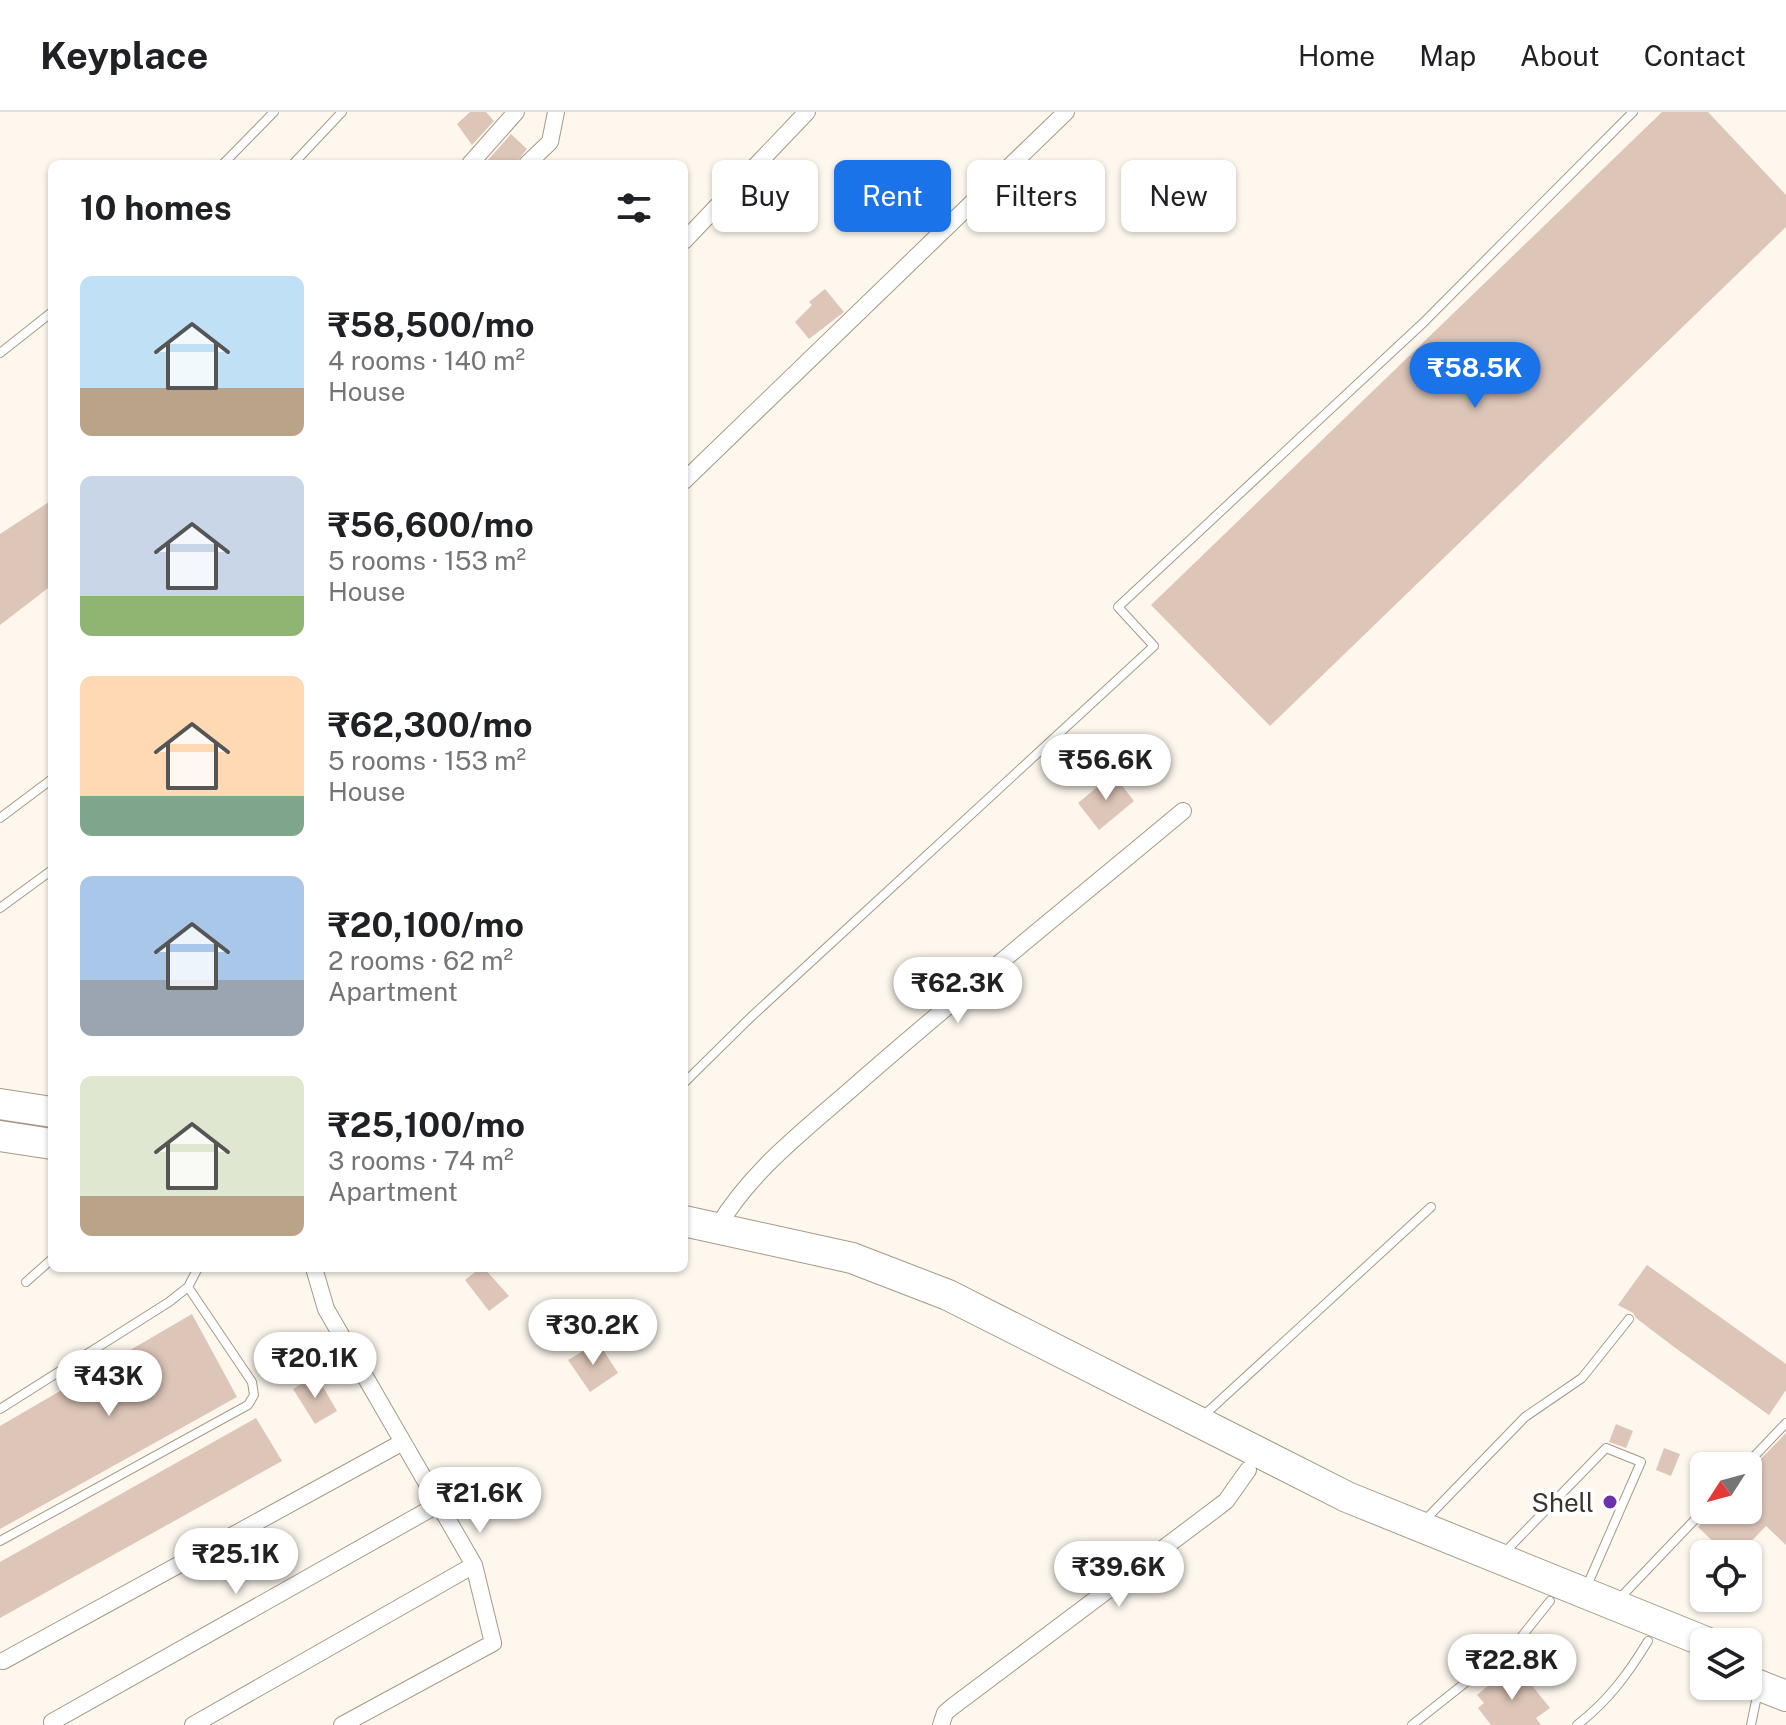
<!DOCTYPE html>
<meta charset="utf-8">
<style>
:root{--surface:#fff;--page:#f2f2f2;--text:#202124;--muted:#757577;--line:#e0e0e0;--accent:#1a73e8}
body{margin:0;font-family:"Public Sans",sans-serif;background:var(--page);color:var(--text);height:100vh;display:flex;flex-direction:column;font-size:30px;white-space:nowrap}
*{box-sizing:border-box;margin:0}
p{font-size:26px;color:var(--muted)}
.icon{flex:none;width:44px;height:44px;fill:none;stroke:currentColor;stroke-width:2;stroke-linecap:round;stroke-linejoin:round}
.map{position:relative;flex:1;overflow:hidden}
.panel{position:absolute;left:48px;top:48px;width:640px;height:1112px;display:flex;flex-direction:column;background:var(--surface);border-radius:12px;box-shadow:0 2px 6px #0004}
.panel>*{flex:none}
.guide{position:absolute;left:712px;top:48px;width:760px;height:72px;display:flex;gap:16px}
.needle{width:52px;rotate:234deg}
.tools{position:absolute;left:1690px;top:1340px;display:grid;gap:16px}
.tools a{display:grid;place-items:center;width:72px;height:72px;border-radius:12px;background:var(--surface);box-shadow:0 2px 6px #0004;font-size:40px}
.price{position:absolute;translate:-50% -68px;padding:0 18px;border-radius:28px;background:#fff;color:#222;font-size:26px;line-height:52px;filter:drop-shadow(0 2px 4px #0008)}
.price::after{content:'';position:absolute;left:50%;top:48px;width:24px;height:18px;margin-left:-12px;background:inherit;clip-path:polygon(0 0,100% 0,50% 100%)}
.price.active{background:var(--accent);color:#fff}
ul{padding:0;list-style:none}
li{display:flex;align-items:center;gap:24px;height:200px;padding:0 32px}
li span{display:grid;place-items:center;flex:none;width:224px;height:160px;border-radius:12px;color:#555}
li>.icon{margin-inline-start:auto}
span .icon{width:96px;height:96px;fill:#fffc;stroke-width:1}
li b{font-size:34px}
h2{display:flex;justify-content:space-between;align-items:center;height:96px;padding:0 32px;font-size:34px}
.pill{padding:0 28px;border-radius:12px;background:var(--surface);box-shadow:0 2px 6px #0004;font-size:28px;line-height:72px}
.pill.active{background:var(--accent);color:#fff}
header{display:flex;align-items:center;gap:48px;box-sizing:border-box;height:112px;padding:0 40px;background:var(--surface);border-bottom:2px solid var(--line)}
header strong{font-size:38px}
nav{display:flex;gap:44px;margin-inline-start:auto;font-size:28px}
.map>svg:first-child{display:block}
.building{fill:#ddc5b8}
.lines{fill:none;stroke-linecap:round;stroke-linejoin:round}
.lane-casing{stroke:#a79985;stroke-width:10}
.street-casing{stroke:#a79985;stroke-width:18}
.highway-casing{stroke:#a79985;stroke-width:32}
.lane{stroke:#fff;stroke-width:8}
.street{stroke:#fff;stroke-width:16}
.highway{stroke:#fff;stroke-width:30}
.poi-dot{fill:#6934ab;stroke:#fff;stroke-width:3}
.labels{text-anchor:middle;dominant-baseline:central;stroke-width:8;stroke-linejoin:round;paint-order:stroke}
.poi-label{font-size:26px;fill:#3b352d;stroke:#fff;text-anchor:end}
</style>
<header>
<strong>Keyplace</strong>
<nav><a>Home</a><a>Map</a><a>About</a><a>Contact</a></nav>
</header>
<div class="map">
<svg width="1786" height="1613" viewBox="0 0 1786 1613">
<rect width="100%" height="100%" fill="#fdf7ee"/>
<path class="building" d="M470,0h16l8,9 -22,24 -15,-21z
M1662,0h46l78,83v32l-516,499 -119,-121z
M511,22l16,15 -12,15h-26l-2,-3z
M825,177l19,23 -35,27 -14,-17 17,-17 -3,-3z
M52,388v85l-52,40v-91z
M1113,662l21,27 -35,29 -21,-27z
M1647,1153l139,99v26l-17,25 -95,-68 -38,-29 -3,-5 -15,-8z
M480,1156h4l25,28 -20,15 -24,-31z
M192,1202l45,83 -237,132v-103z
M598,1230l20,31 -28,19 -22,-32z
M316,1263l21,36 -22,13 -22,-35z
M256,1306l26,43 -282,157v-56z
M1616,1312l17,7 -7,17 -17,-6z
M1786,1321v112l-20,-19 -27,28h-13l-28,-27 13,-17h37v-38z
M1664,1336l16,6 -9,22 -15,-6z
M1508,1557l6,8 7,-5 29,36 -14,10 5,7h-50l-13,-17 6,-5 -7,-8z"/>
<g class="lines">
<defs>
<path id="lane" d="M223,52l51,-52
M293,52l49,-52
M0,241l52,-41
M0,706l52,-39
M0,796l52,-38
M684,971l67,-66 403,-371 -36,-39 305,-284 210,-211
M26,1170l26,-23
M0,1297l169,-107 19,-15 10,-19
M1201,1306l230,-211
M1745,1354l41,-43
M1425,1408l100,-103 57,-39 47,-59
M0,1429l248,-136 6,-10 -2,-13 -64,-95
M1503,1442l103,-106 35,14 -55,126
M1619,1487l85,-89
M1412,1613l106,-84 32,-40
M1577,1613c31,-24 51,-51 71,-84
M1751,1613l7,-34"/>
<path id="street" d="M470,52l46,-52
M527,52l23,-22 6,-30
M684,129l123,-129
M684,369l382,-369
M717,1116c34,-58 89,-99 139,-143 107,-94 218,-183 327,-274
M314,1156l12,41 148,256 19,78 -151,82
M3,1549l400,-219
M52,1610l387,-218
M193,1613l281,-160
M941,1613l4,-12 7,-6 261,-196 13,-10 22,-31"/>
<path id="highway" d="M0,992l52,8
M0,1024l52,8
M684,1109l168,37 96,37 399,202 359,145
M1748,1569l38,15"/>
</defs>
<use href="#lane" class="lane-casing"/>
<use href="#street" class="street-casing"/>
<use href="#highway" class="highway-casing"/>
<use href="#lane" class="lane"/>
<use href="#street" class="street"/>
<use href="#highway" class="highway"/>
</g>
<circle class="poi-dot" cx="1610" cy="1390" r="8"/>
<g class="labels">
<g class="poi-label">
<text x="1594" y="1390">Shell</text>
</g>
</g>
</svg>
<div class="tools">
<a><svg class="needle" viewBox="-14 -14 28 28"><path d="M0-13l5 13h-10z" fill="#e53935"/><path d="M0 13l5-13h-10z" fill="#757577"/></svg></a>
<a><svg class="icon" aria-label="locate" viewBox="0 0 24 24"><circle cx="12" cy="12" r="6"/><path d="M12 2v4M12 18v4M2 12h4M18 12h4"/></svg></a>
<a><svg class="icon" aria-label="layers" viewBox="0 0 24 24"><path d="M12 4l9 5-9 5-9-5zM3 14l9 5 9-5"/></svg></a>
</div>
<b class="price active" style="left:1475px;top:298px">₹58.5K</b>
<b class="price" style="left:1106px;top:690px">₹56.6K</b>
<b class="price" style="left:958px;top:913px">₹62.3K</b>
<b class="price" style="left:593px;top:1255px">₹30.2K</b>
<b class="price" style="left:315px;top:1288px">₹20.1K</b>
<b class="price" style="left:109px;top:1306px">₹43K</b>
<b class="price" style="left:480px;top:1423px">₹21.6K</b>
<b class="price" style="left:236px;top:1484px">₹25.1K</b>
<b class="price" style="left:1119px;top:1497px">₹39.6K</b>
<b class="price" style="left:1512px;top:1590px">₹22.8K</b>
<div class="guide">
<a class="pill">Buy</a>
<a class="pill active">Rent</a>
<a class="pill">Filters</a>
<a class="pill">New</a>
</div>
<section class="panel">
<h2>10 homes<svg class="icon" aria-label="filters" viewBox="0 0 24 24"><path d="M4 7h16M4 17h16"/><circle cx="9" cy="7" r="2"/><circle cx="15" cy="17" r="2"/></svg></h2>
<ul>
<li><span style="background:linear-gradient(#bfe0f5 70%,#b9a48a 0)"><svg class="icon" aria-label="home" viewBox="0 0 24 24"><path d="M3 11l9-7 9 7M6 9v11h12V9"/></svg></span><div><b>₹58,500/mo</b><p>4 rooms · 140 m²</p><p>House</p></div></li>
<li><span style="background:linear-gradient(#c9d6e8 75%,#8fb573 0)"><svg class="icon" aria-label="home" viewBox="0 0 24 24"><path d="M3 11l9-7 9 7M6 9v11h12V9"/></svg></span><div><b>₹56,600/mo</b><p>5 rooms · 153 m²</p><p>House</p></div></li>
<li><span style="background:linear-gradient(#ffd9b3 75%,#7fa58c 0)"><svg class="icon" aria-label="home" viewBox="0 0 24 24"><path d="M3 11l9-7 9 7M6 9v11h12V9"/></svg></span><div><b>₹62,300/mo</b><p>5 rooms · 153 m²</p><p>House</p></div></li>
<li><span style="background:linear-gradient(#a9c7e8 65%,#9aa5b1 0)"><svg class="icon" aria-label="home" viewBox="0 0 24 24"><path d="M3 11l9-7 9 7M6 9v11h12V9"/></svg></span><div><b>₹20,100/mo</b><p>2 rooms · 62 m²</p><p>Apartment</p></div></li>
<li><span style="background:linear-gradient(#dfe7d0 75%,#b9a48a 0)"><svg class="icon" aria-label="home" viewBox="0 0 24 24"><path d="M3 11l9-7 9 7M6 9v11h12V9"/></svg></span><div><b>₹25,100/mo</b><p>3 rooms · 74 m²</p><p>Apartment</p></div></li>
</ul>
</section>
</div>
